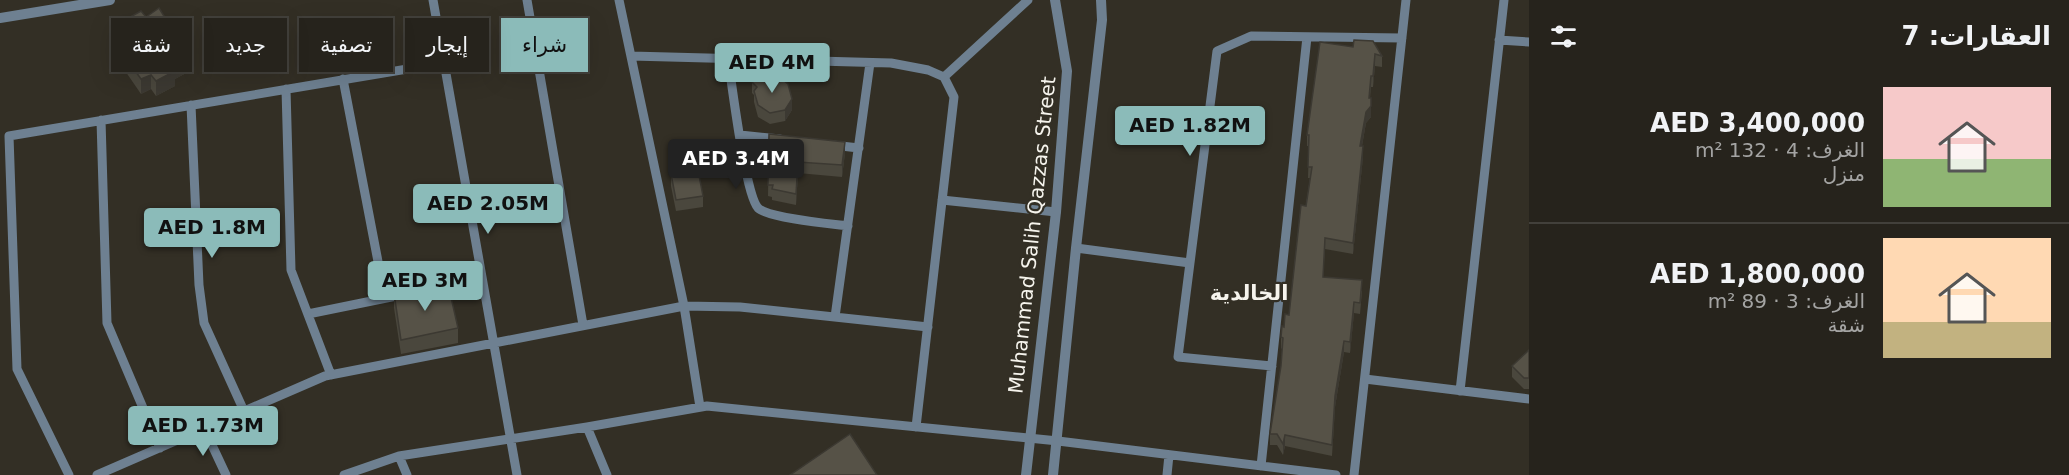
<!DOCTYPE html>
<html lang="ar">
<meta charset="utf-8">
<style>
:root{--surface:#26231c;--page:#322f29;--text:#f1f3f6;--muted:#a4a4a3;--line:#42403b;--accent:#8bbbb9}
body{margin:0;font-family:"DejaVu Sans","Noto Naskh Arabic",sans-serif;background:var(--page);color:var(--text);direction:rtl;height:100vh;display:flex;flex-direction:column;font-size:22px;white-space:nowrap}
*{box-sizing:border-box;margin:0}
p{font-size:20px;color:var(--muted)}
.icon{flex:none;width:33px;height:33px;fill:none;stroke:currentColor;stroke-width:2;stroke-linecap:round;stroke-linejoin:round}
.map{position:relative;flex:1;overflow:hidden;direction:ltr}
.panel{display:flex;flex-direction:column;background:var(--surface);width:540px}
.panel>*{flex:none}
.guide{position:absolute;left:18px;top:18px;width:570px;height:54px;direction:rtl;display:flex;gap:12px}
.price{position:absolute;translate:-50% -51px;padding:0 14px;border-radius:6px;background:var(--accent);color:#111;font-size:20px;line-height:39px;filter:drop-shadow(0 2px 3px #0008)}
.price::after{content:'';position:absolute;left:50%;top:36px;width:18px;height:14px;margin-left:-9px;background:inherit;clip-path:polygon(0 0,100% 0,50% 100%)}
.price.on{background:#222;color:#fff}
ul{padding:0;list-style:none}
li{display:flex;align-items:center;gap:18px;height:150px;padding:0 18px}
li+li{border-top:2px solid var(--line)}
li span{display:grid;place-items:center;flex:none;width:168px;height:120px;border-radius:0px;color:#555}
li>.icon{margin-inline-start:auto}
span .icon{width:72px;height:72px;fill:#fffc;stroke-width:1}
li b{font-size:26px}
h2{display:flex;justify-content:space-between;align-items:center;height:72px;padding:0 18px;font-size:26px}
.chip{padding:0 21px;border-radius:0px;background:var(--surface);box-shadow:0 6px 24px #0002,0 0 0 2px var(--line);font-size:21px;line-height:54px}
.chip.on{background:var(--accent);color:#111}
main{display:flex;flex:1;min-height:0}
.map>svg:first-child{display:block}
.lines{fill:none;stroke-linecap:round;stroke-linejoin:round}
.minor{stroke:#6e8091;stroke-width:9}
.tertiary{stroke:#6e8091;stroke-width:10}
.wall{fill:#4a473d}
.shaded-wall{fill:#3c3932}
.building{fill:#565247;stroke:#3c3932;stroke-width:1.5}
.labels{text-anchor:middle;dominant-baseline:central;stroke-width:4.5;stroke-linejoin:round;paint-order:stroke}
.street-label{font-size:20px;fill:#f6f4ed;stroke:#332f25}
.neighbourhood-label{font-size:21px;font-weight:bold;fill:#f6f4ed;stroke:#332f25}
</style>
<main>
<section class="panel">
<h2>العقارات: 7<svg class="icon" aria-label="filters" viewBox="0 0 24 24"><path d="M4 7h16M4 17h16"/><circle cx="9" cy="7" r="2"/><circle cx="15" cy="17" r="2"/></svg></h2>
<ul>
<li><span style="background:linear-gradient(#f6c9c9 60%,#8fb573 0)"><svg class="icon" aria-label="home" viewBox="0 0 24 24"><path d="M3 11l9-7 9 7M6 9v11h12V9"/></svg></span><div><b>AED 3,400,000</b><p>الغرف: 4 · 132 m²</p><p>منزل</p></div></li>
<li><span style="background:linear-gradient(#ffd9b3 70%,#c2b280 0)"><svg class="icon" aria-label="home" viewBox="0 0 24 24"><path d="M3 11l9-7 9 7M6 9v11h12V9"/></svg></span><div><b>AED 1,800,000</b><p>الغرف: 3 · 89 m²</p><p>شقة</p></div></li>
</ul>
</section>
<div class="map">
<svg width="1529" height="475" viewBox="0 0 1529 475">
<rect width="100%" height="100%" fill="#332f25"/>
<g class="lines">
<path class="minor" d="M433,0l84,475
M527,0l56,325
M619,0l65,306 16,101
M1499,40l30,2
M631,56l260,7 37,7 16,7 10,20 -38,330
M728,59c4,25 17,135 30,149 10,10 74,16 90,18
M944,77l84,-77
M343,79l42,219
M286,89l5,181 40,105
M191,105l8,180 5,38 40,88
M101,120l6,203 53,125
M740,135l40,4
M832,145l27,3
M942,200l114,12
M1076,248l114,15
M437,289l45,-9
M308,314l98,-20
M835,317l35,-254
M1272,366l-94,-9 39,-306 34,-15 151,2
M1365,379l164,20
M1460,391l44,-391
M587,427l20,48
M204,428l22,47
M399,456l8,19
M1261,466l46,-429
M69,475l-52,-106 -8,-233 434,-73
M97,475l228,-99 359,-70 56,1 188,20
M344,475l55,-19 188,-29 120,-21 351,35 278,34
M1167,475l2,-20
M1354,475l52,-475"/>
<path class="tertiary" d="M0,18l110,-18
M1026,475l30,-263 11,-141 -12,-71
M1053,475l23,-227 26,-228 -1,-20"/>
</g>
<path class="wall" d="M146,17l38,34 4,21 -13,7v7l-19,10 -5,-7 -10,5 -22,-32v-30l4,-2v-9z
M1320,42l62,14v11l-7,-1 -2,21h-2l-1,11 1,19 -5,6 -4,23 1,11 -10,97 -28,-5 -2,28 39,14 -2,23 -6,-1 -4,40 -6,-1 -9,55 -3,49 -47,-10 -2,9 -6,-10h-7v-11l11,-68 1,-17 -1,-1v-11l8,-22 21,-137h-2l1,-32h-2v-11z
M752,82l40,28 -7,11 -15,3 -12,-7 -4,-15v-7l-2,-2z
M769,134l76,19 -3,24 -44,-4 -2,32 -24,-5v-3l-4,-1z
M671,174l32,22v11l-27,4 -5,-25z
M394,293l64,35v15l-57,11 -7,-46z
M1529,350v39h-5l-12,-12v-11z"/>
<path class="shaded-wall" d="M184,41v14l-4,-11z
M1375,54v12l-2,21v-11z
M188,57v15l-13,7v7l-19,10v-15l17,-15z
M151,75v14l-10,5v-15z
M1371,76l-2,32 2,-10v19l-5,6 -6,34v-11l9,-48z
M792,99v11l-7,11v-11z
M845,142v11l-3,24v-12z
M1363,146v11l-10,97v-11z
M798,162v11l-2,32v-11z
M1354,302v11l-4,40v-11z
M1344,341v11l-9,55 -3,49 3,-60z
M1285,435v11l-2,9v-11z"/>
<path class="building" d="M159,8l8,13 5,-2 12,22 -4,3 8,13 -15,9 2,5 -19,10 -5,-6 -10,4 -22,-31 7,-4 -7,-12 9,-4 -5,-7 18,-10 5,6z
M1354,40l19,1 9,15 -7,-2 -2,22h-2l-2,22h2v8l-5,6 -6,34h3l-10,97 -28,-5 -2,39 39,3 -2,23 -6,-1 -4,40 -6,-1 -9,55 -3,49 -47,-10 -2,9 -6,-10h-7l11,-68 2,-28 -2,-1 1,-11 2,1 1,-13 4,1 12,-110 5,1 6,-39h-4l1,-32h-2l13,-93 33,5z
M758,76l6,3 14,-3 10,8 4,15 -7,11 -15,3 -12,-8 -4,-14 3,-4 -5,-5z
M769,134l76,8 -3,23 -44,-3 -2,32 -24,-5 1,-4h-5z
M698,170l5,26 -27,4 -5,-26z
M448,284l10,44 -57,12 -7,-47z
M1529,350v28h-5l-12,-12z
M850,434l27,41h-87z"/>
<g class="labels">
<g class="street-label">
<text transform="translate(1032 235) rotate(-84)">Muhammad Salih Qazzas Street</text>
</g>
<g class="neighbourhood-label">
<text x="1249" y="293">الخالدية</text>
</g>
</g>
</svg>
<b class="price" style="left:772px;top:94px">AED 4M</b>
<b class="price" style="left:1190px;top:157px">AED 1.82M</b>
<b class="price on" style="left:736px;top:190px">AED 3.4M</b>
<b class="price" style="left:488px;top:235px">AED 2.05M</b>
<b class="price" style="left:212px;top:259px">AED 1.8M</b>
<b class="price" style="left:425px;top:312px">AED 3M</b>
<b class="price" style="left:203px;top:457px">AED 1.73M</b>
<div class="guide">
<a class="chip on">شراء</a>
<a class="chip">إيجار</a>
<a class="chip">تصفية</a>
<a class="chip">جديد</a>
<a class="chip">شقة</a>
</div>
</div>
</main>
